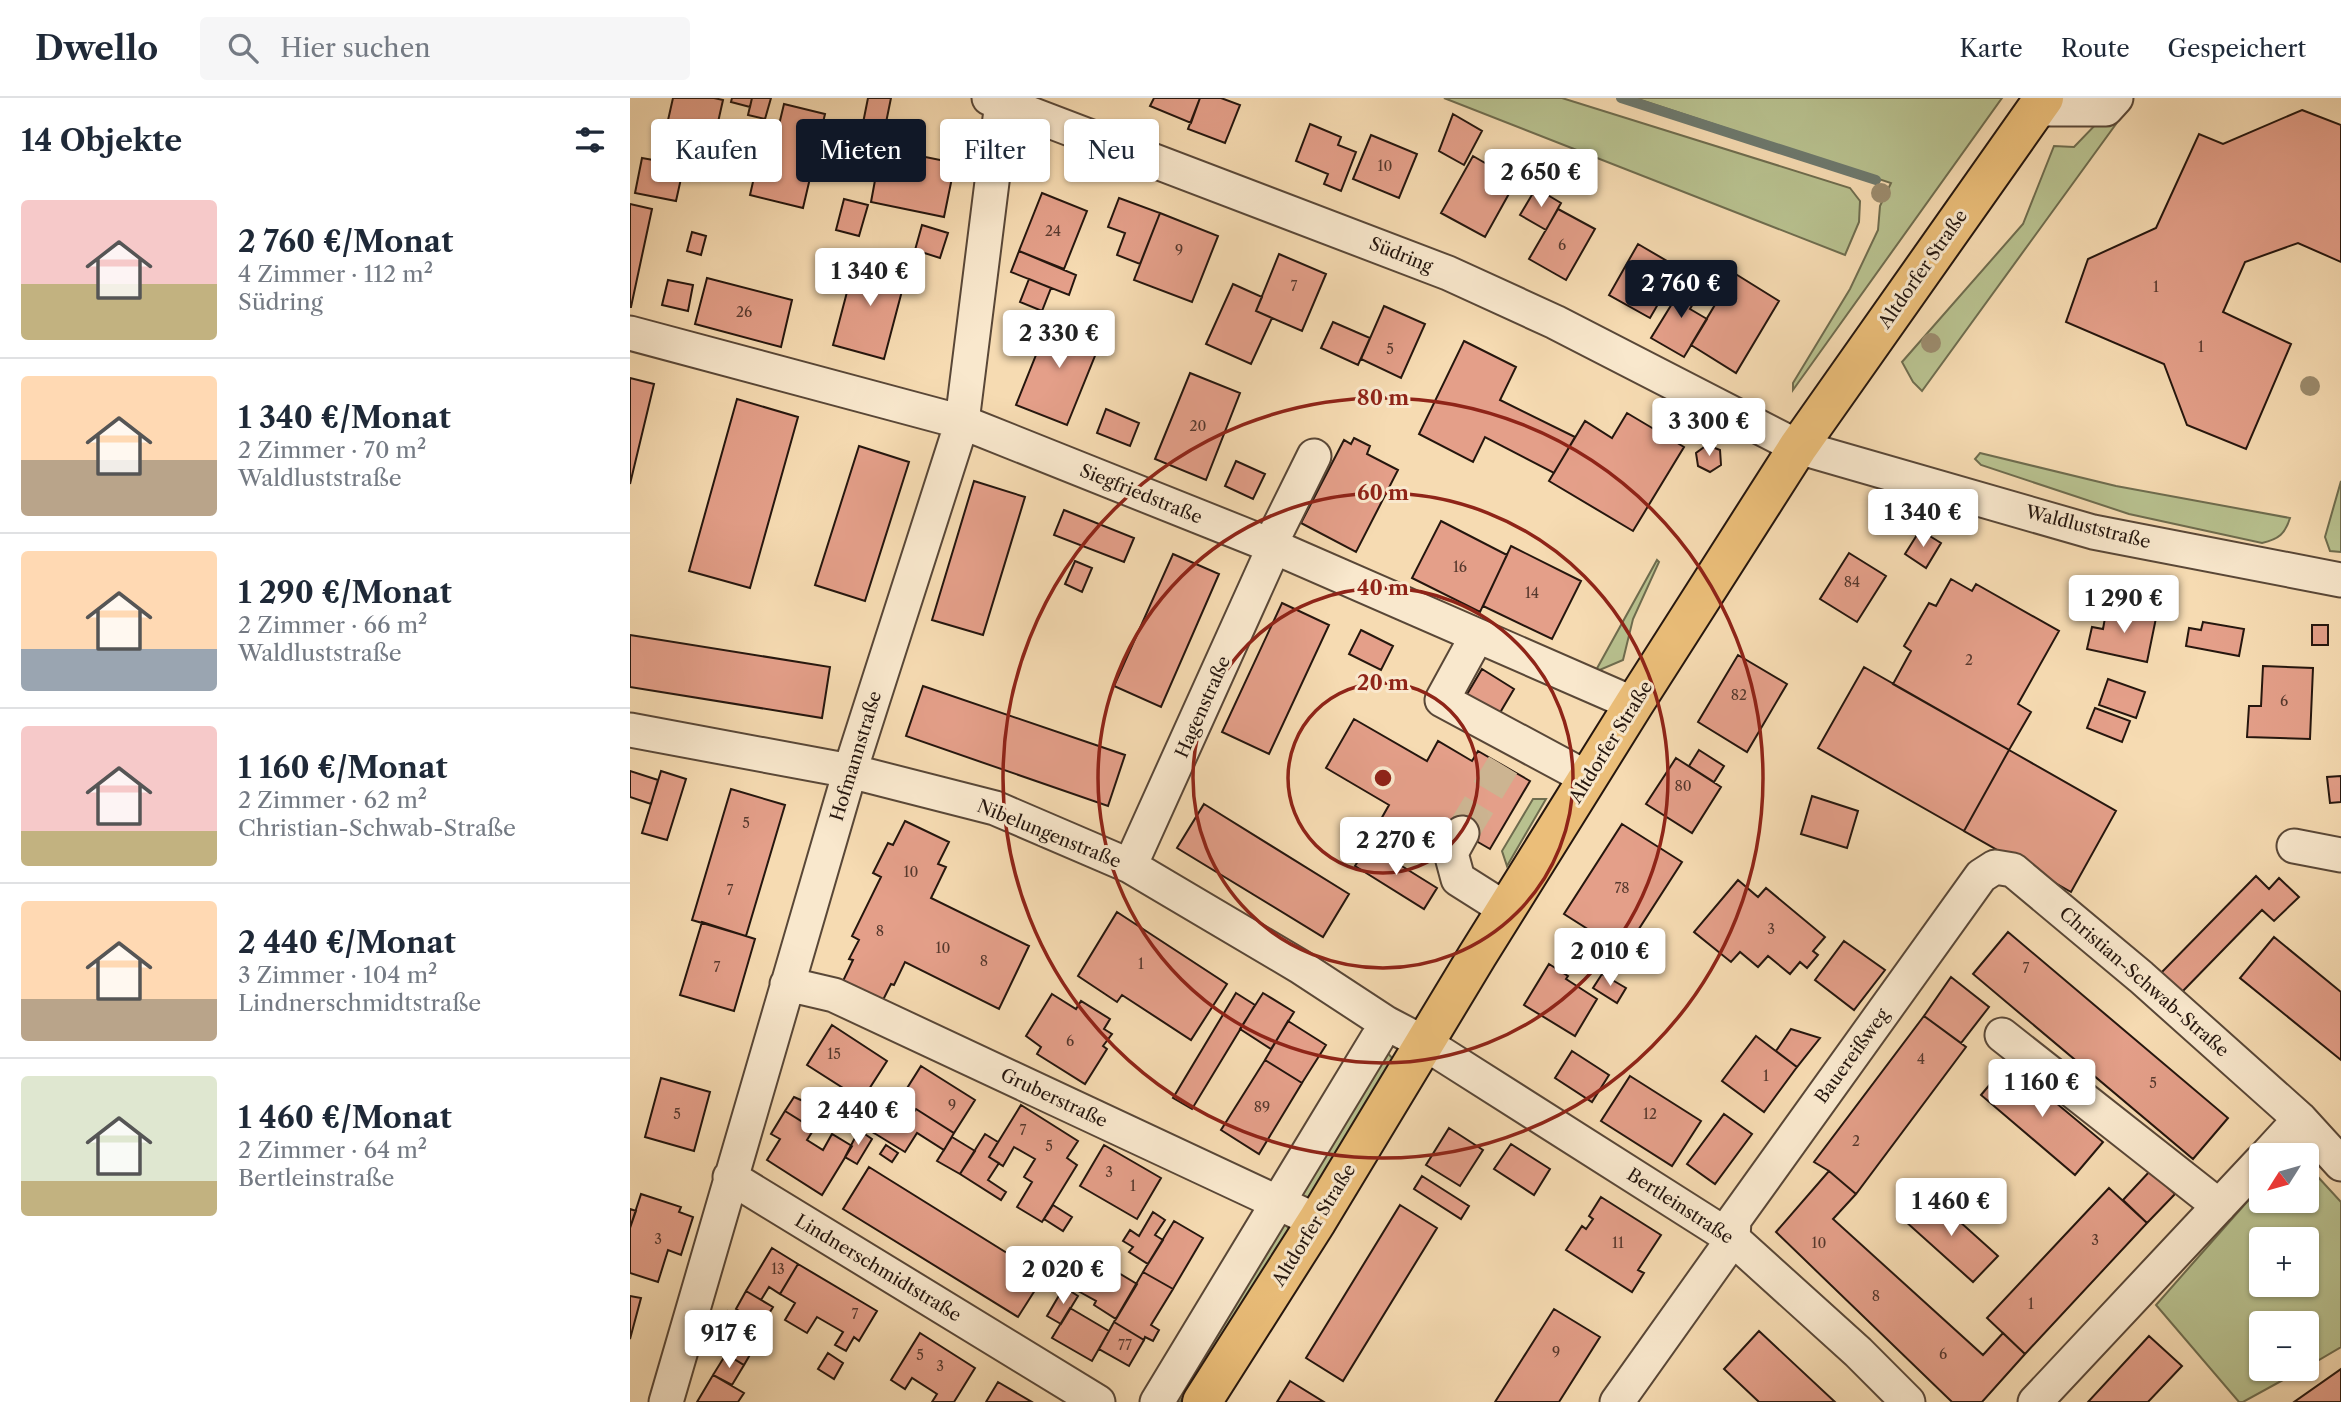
<!DOCTYPE html>
<html lang="de">
<meta charset="utf-8">
<style>
:root{--surface:#fff;--page:#f6f6f7;--text:#1f2937;--muted:#747a83;--line:#e0e1e3;--accent:#111827}
body{margin:0;font-family:"Libre Caslon Text",serif;background:var(--page);color:var(--text);height:100vh;display:flex;flex-direction:column;font-size:26px;white-space:nowrap}
*{box-sizing:border-box;margin:0}
p{font-size:23px;color:var(--muted)}
.icon{flex:none;width:38px;height:38px;fill:none;stroke:currentColor;stroke-width:2;stroke-linecap:round;stroke-linejoin:round}
.map{position:relative;flex:1;overflow:hidden}
.side{display:flex;flex-direction:column;background:var(--surface);width:630px}
.side>*{flex:none}
.guide{position:absolute;left:21px;top:21px;width:665px;height:63px;display:flex;gap:14px}
.needle{width:46px;rotate:233deg}
.fabs{position:absolute;left:1619px;top:1045px;display:grid;gap:14px}
.fabs a{display:grid;place-items:center;width:70px;height:70px;border-radius:7px;background:var(--surface);box-shadow:0 2px 5px #0004;font-size:35px}
.price{position:absolute;translate:-50% -60px;padding:0 16px;border-radius:7px;background:#fff;color:#222;font-size:23px;line-height:46px;filter:drop-shadow(0 2px 4px #0008)}
.price::after{content:'';position:absolute;left:50%;top:42px;width:21px;height:16px;margin-left:-10px;background:inherit;clip-path:polygon(0 0,100% 0,50% 100%)}
.price.current{background:var(--accent);color:#fff}
ul{padding:0;list-style:none}
li{display:flex;align-items:center;gap:21px;height:175px;padding:0 21px}
li+li{border-top:2px solid var(--line)}
li span{display:grid;place-items:center;flex:none;width:196px;height:140px;border-radius:7px;color:#555}
li>.icon{margin-inline-start:auto}
span .icon{width:84px;height:84px;fill:#fffc;stroke-width:1}
li b{font-size:30px}
h2{display:flex;justify-content:space-between;align-items:center;height:84px;padding:0 21px;font-size:30px}
.tag{padding:0 24px;border-radius:7px;background:var(--surface);box-shadow:0 2px 5px #0004;font-size:24px;line-height:63px}
.tag.current{background:var(--accent);color:#fff}
header{display:flex;align-items:center;gap:42px;box-sizing:border-box;height:98px;padding:0 35px;background:var(--surface);border-bottom:2px solid var(--line)}
header strong{font-size:33px}
nav{display:flex;gap:38px;margin-inline-start:auto;font-size:24px}
.search{width:490px;height:63px;background:var(--page);display:flex;align-items:center;gap:18px;box-sizing:border-box;padding:0 24px;border-radius:7px;color:var(--muted);font-size:26px}
main{display:flex;flex:1;min-height:0}
.map>svg:first-child{display:block}
.green{fill:#b8c18f;stroke:#6e6c4e;stroke-width:2;fill-rule:evenodd}
.lines{fill:none;stroke-linecap:round;stroke-linejoin:round}
.stream{stroke:#6d796e;stroke-width:10}
.building{fill:#e49f89;stroke:#25160e;stroke-width:2}
.minor-tunnel{stroke:#ccb491;stroke-width:33;stroke-dasharray:33 17;stroke-linecap:butt}
.minor-casing{stroke:#594737;stroke-width:37}
.major-casing{stroke:#25160e;stroke-width:42}
.minor{stroke:#f9e8cd;stroke-width:33}
.major{stroke:#ebbe79;stroke-width:38}
.tree{fill:#9b8b6d}
.ring{fill:none;stroke:#8f2418;stroke-width:3.5}
.labels{text-anchor:middle;dominant-baseline:central;stroke-width:6;stroke-linejoin:round;paint-order:stroke}
.number-label{font-size:14px;fill:#55382d}
.street-label{font-size:18px;fill:#25160e;stroke:#f9e8cd}
.centre{fill:#8f2418;stroke:#f9e8cd;stroke-width:3.5}
.ring-label{font-size:21px;text-anchor:middle;font-weight:bold;fill:#8f2418;stroke:#f9e8cd;stroke-width:6;stroke-linejoin:round;paint-order:stroke}
</style>
<header>
<strong>Dwello</strong>
<div class="search"><svg class="icon" aria-label="search" viewBox="0 0 24 24"><circle cx="10" cy="10" r="6"/><path d="M15 15l6 6"/></svg>Hier suchen</div>
<nav><a>Karte</a><a>Route</a><a>Gespeichert</a></nav>
</header>
<main>
<section class="side">
<h2>14 Objekte<svg class="icon" aria-label="filters" viewBox="0 0 24 24"><path d="M4 7h16M4 17h16"/><circle cx="9" cy="7" r="2"/><circle cx="15" cy="17" r="2"/></svg></h2>
<ul>
<li><span style="background:linear-gradient(#f6c9c9 60%,#c2b280 0)"><svg class="icon" aria-label="home" viewBox="0 0 24 24"><path d="M3 11l9-7 9 7M6 9v11h12V9"/></svg></span><div><b>2 760 €/Monat</b><p>4 Zimmer · 112 m²</p><p>Südring</p></div></li>
<li><span style="background:linear-gradient(#ffd9b3 60%,#b9a48a 0)"><svg class="icon" aria-label="home" viewBox="0 0 24 24"><path d="M3 11l9-7 9 7M6 9v11h12V9"/></svg></span><div><b>1 340 €/Monat</b><p>2 Zimmer · 70 m²</p><p>Waldluststraße</p></div></li>
<li><span style="background:linear-gradient(#ffd9b3 70%,#9aa5b1 0)"><svg class="icon" aria-label="home" viewBox="0 0 24 24"><path d="M3 11l9-7 9 7M6 9v11h12V9"/></svg></span><div><b>1 290 €/Monat</b><p>2 Zimmer · 66 m²</p><p>Waldluststraße</p></div></li>
<li><span style="background:linear-gradient(#f6c9c9 75%,#c2b280 0)"><svg class="icon" aria-label="home" viewBox="0 0 24 24"><path d="M3 11l9-7 9 7M6 9v11h12V9"/></svg></span><div><b>1 160 €/Monat</b><p>2 Zimmer · 62 m²</p><p>Christian-Schwab-Straße</p></div></li>
<li><span style="background:linear-gradient(#ffd9b3 70%,#b9a48a 0)"><svg class="icon" aria-label="home" viewBox="0 0 24 24"><path d="M3 11l9-7 9 7M6 9v11h12V9"/></svg></span><div><b>2 440 €/Monat</b><p>3 Zimmer · 104 m²</p><p>Lindnerschmidtstraße</p></div></li>
<li><span style="background:linear-gradient(#dfe7d0 75%,#c2b280 0)"><svg class="icon" aria-label="home" viewBox="0 0 24 24"><path d="M3 11l9-7 9 7M6 9v11h12V9"/></svg></span><div><b>1 460 €/Monat</b><p>2 Zimmer · 64 m²</p><p>Bertleinstraße</p></div></li>
</ul>
</section>
<div class="map">
<svg width="1711" height="1304" viewBox="0 0 1711 1304">
<rect width="100%" height="100%" fill="#f6dbb2"/>
<filter id="stains"><feTurbulence type="fractalNoise" baseFrequency=".00286" numOctaves="4"/><feColorMatrix values="0 0 0 0 .2 0 0 0 0 .09 0 0 0 0 .02 0 0 0 .5 -.17"/></filter>
<radialGradient id="worn" r=".72"><stop offset=".6" stop-color="#630" stop-opacity="0"/><stop offset="1" stop-color="#630" stop-opacity=".3"/></radialGradient>
<path class="green" d="M814,0h118l288,90 10,13 -1,21 -14,33z
M1005,0h367l-209,292v-7l57,-94 28,-59 2,-24 11,-23z
M1469,23l17,3 -194,267 -9,-9 -11,-20 121,-138 31,-78 20,1z
M1350,355l136,33 174,32c-5,16 -11,21 -28,25l-133,-29 -148,-49 -6,-6z
M1711,383v71l-11,-1 -5,-14z
M1027,462l2,2 -26,57 -10,41 -28,12z
M903,701h13l-39,67 -5,-15z
M756,953l7,8 -84,140h-6l-5,-2z
M1677,1067l34,37v145l-34,20 -1,-44h-45v45l42,1 -60,33h-4l-83,-97 105,-119v14h45zM1631,1141h45v45h-45z
M647,1126h8l4,5 -109,173h-14z"/>
<g class="lines">
<path class="stream" d="M991,0l255,82"/>
</g>
<path class="building" d="M43,0h41l9,2 -18,80 -48,-11z
M102,0h20l-2,9 -19,-5z
M122,0h19l-6,21 -17,-4z
M238,0h23l-12,59 -22,-4z
M524,0h46l-9,25 -41,-17z
M570,0h21l19,7 -15,38 -37,-14z
M154,6l41,10 -22,94 -53,-13 10,-44 12,3z
M1672,12l39,15v137l-43,-19 -53,19 -22,50 68,32 -45,105 -59,-24 -23,-61 -98,-42 22,-63 68,-31 43,-94 24,10z
M823,16l29,17 -18,34 -25,-14z
M680,26l31,13 -3,8 18,7 -15,39 -17,-7 4,-10 -32,-13z
M741,37l46,19 -18,44 -46,-19z
M251,50l74,15 -11,54 -73,-15z
M843,58l43,25 -31,56 -44,-24z
M12,60l17,3 -2,8 25,5 -6,27 -41,-8z
M906,90l25,15 -15,27 -26,-15z
M412,95l45,18 -23,58 -45,-18z
M489,100l41,15 -20,51 -23,-9 8,-22 -17,-6z
M214,101l24,6 -9,31 -23,-6z
M0,106l22,5 -21,98h-1z
M928,111l37,20 -29,51 -37,-21z
M530,115l58,23 -26,66 -58,-22z
M292,127l26,8 -8,25 -25,-8z
M62,134l14,4 -5,19 -14,-4z
M1008,146l41,24 -29,50 -41,-23z
M389,153l57,24 -7,20 -58,-23z
M649,156l47,20 -24,57 -46,-20z
M226,160l51,14 -23,87 -51,-14z
M1104,175l45,28 -43,72 -45,-28z
M1059,178l15,9 -14,24 17,10 -23,38 -33,-19z
M77,180l85,22 -11,47 -86,-23z
M399,181l22,9 -9,23 -22,-9z
M38,182l25,5 -5,26 -26,-6z
M603,186l29,13 -6,14 16,7 -21,46 -45,-20z
M754,208l41,18 -24,54 -40,-19z
M422,217l51,21 -36,89 -51,-20z
M703,224l37,16 -12,27 -37,-17z
M834,243l52,26 -16,33 75,37 -21,36 -69,-36 -12,25 -54,-28z
M560,275l50,20 -34,87 -51,-21z
M0,280l24,6 -24,100z
M107,301l61,18 -48,171 -61,-17z
M476,311l33,14 -9,23 -33,-13z
M997,315l57,34 -51,84 -84,-50 36,-60 27,17z
M724,340l16,8 -3,8 31,16 -42,82 -55,-29 43,-83 7,4z
M1077,347l13,5 1,15 -11,7 -12,-6 -2,-13z
M229,348l50,16 -44,139 -50,-16z
M606,363l29,13 -12,25 -28,-13z
M344,383l51,16 -42,138 -51,-15z
M434,412l70,28 -10,24 -70,-27z
M811,423l66,34 -27,57 -68,-34z
M1290,432l21,13 -15,25 -21,-14z
M881,448l70,35 -29,58 -69,-33z
M1219,455l37,23 -29,46 -37,-23z
M543,456l46,20 -58,133 -47,-21z
M445,463l17,7 -10,24 -17,-8z
M1321,481l21,12 4,-7 83,47 -41,73 13,8 -22,38 -116,-66 18,-33 -7,-5 25,-43 7,3z
M652,505l47,22 -60,129 -47,-22z
M1477,509l49,11 -9,44 -60,-13 5,-22 11,2z
M1573,524l41,7 -5,27 -53,-10 3,-18 12,2z
M1682,527h16v20h-16z
M731,532l32,16 -12,24 -32,-16z
M0,537l200,32 -8,51 -192,-31z
M1108,557l49,29 -40,68 -49,-30z
M1633,568l50,2 -3,71 -63,-2 2,-31h12z
M1234,569l145,83 -45,81 -146,-83z
M852,571l32,20 -29,49 -32,-20z
M1478,581l37,13 -9,26 -37,-13z
M293,588l202,69 -17,51 -202,-70z
M1465,610l35,13 -8,21 -35,-14z
M724,621l73,42 11,-20 34,20 6,-10 52,30 -40,68 -52,-30 -19,34 -43,-25 13,-23 -63,-37z
M1069,652l25,16 -10,16 -25,-16z
M1379,652l107,61 -45,81 -107,-61z
M1046,660l45,29 -29,46 -46,-29z
M0,673l28,9 -7,24 -21,-7z
M31,673l25,8 -19,61 -25,-7z
M1711,678v26l-11,1 -3,-26z
M101,691l54,16 -39,131 -54,-16z
M1182,698l46,15 -11,37 -46,-14z
M574,706l145,90 -26,43 -146,-89z
M275,723l44,21 -11,22 8,3 -15,31 98,48 -30,63 -94,-47 -11,23 -3,-1 -8,16 -40,-19 10,-21 -4,-1 10,-19 -7,-4 29,-59 -8,-4 15,-30 5,2z
M992,726l60,38 -58,90 -60,-38z
M738,747l69,43 -13,21 -69,-43z
M1626,778l13,13 10,-11 20,19 -25,24 -12,-11 -83,85 -20,-20z
M1108,782l20,17 8,-9 59,49 -12,14 5,4 -11,13 -7,-6 -10,12 -22,-18 -10,11 -18,-15 -9,10 -37,-30z
M487,814l110,72 -36,56 -69,-45 -5,7 -39,-26z
M72,824l53,17 -21,72 -54,-16z
M1378,834l220,186 -35,41 -220,-185z
M1644,839l67,55v68l-101,-82z
M1214,843l41,29 -31,40 -39,-30z
M919,866l19,12 -2,3 31,20 -22,37 -51,-31z
M972,876l24,14 -9,15 -24,-15z
M1321,879l38,30 -28,36 -37,-27z
M606,895l19,12 -63,104 -19,-11z
M633,895l31,19 -23,37 -31,-20z
M422,896l24,15 5,-8 29,18 -6,10 8,5 -9,12 4,3 -22,35 -48,-30 4,-7 -15,-11z
M1294,918l42,31 -110,147 -27,-23 -15,-9z
M658,923l38,24 -24,38 -37,-23z
M202,927l55,36 -25,39 -55,-35z
M1161,931l29,9 -23,29 -21,-16z
M1126,938l41,31 -33,45 -42,-31z
M942,953l37,24 -17,27 -37,-24z
M635,962l37,23 -43,71 -38,-24z
M1378,965l95,79 -28,33 -94,-80z
M291,968l54,34 -21,33 -38,-24 -11,17 -16,-9z
M1000,978l71,45 -29,45 -71,-45z
M31,980l49,14 -16,59 -49,-14z
M236,996l23,14 -15,25 -24,-15z
M164,999l30,13 -10,19 -29,-18z
M391,1007l57,36 -11,17 10,7 -35,57 -25,-15 15,-25 -8,-5 11,-18 -21,-12 -11,19 -14,-9z
M286,1011l38,24 -10,17 -27,-17 -12,19 -31,-19 11,-19 20,12z
M155,1013l29,18 -7,11 16,10 9,-16 20,12 -30,49 -55,-35 13,-21 -9,-5z
M1094,1016l28,20 -37,50 -28,-20z
M819,1030l34,22 -23,36 -34,-21z
M229,1032l13,9 -15,25 -12,-7z
M355,1036l13,8 -9,15 10,6 -11,17 18,12 -5,8 -41,-26z
M322,1039l23,14 -15,23 -23,-13z
M881,1046l39,25 -16,26 -40,-26z
M256,1047l12,8 -6,9 -12,-8z
M474,1047l57,33 -24,41 -57,-33z
M239,1069l175,109 -26,41 -175,-108z
M1199,1073l27,23 -23,25 150,136 20,-22 22,21 -43,48h-30l-176,-170z
M1520,1073l25,23 -28,29 -24,-23z
M792,1078l47,30 -8,13 -47,-30z
M1479,1090l38,35 -122,131 -38,-36z
M11,1096l40,13 -2,5 14,5 -12,38 -13,-5 -10,32 -28,-9v-45z
M1299,1096l69,62 -25,26 -68,-61z
M971,1099l60,38 -23,35 6,3 -12,19 -66,-42 16,-24 4,3 7,-10 -4,-3z
M423,1107l19,12 -9,14 -19,-12z
M770,1107l37,23 -94,153 -37,-23z
M0,1111l6,2 -6,17z
M523,1114l12,8 -10,15 8,5 -15,24 -19,-12 4,-5 -10,-6 7,-11 9,6z
M544,1123l29,17 -30,51 -30,-17z
M142,1150l26,16 -18,30 -11,-7 -8,13 -15,-9z
M457,1156l50,30 -21,35 -22,-14 2,-4 -18,-10 9,-15 -10,-6z
M168,1166l79,47 -18,30 -5,-4 -8,14 -11,-6 8,-13 -26,-15 -10,16 -22,-13 10,-17 -15,-9z
M513,1174l30,17 -22,36 8,5 -6,11 -8,-4 -1,3 -30,-18z
M434,1189l14,9 -17,28 -14,-8z
M116,1193l27,16 -11,18 -26,-16z
M0,1198l11,2 -11,41z
M440,1210l39,23 -17,30 -40,-23z
M924,1211l46,28 -41,65h-64z
M98,1213l35,21 -19,33 -36,-22z
M484,1224l30,18 -15,26 -30,-17z
M1129,1233l76,71h-76l-35,-33z
M290,1235l55,35 -21,34h-22l5,-8 -25,-16 -7,11 -14,-9z
M1519,1238l33,30 -34,36h-60z
M198,1255l15,10 -9,16 -16,-10z
M96,1256l18,11 -12,20 -19,-10z
M1711,1271v33h-47z
M83,1277l31,18 -6,9h-41z
M660,1283l34,21h-47z
M368,1284l34,20h-46z"/>
<g class="lines">
<path class="minor-tunnel" d="M832,735l41,-68"/>
<defs>
<path id="minor" d="M359,0l459,175 107,49 243,125 295,85 248,48
M1406,11h70l10,-11
M0,235l332,89 308,123 364,159
M640,447l44,-89
M847,538l-35,64 147,79
M0,632l220,41 145,37 135,58 169,100 87,57 40,21 307,195 125,113 50,50
M832,735l-11,20 7,26 49,31
M1664,748l47,9
M500,768l144,-319
M157,886l47,11 483,226
M1372,937l217,171
M1637,1057l33,-36
M100,1079l368,225
M36,1304l184,-631 112,-349 40,-320
M527,1304l220,-363
M987,1304l116,-163 1,-19 247,-344 14,-9 18,3 128,107 159,142 41,45
M1405,1304l226,-241"/>
<path id="major" d="M572,1304l115,-181 160,-265 157,-252 164,-257 246,-349"/>
</defs>
<use href="#minor" class="minor-casing"/>
<use href="#major" class="major-casing"/>
<use href="#minor" class="minor"/>
<use href="#major" class="major"/>
</g>
<g class="tree">
<circle cx="1251" cy="95" r="10"/>
<circle cx="1301" cy="245" r="10"/>
<circle cx="1680" cy="288" r="10"/>
</g>
<g class="ring">
<circle cx="753" cy="680" r="95"/>
<circle cx="753" cy="680" r="190"/>
<circle cx="753" cy="680" r="285"/>
<circle cx="753" cy="680" r="380"/>
</g>
<g class="labels">
<g class="number-label">
<text x="755" y="68">10</text>
<text x="423" y="133">24</text>
<text x="932" y="147">6</text>
<text x="549" y="152">9</text>
<text x="664" y="188">7</text>
<text x="1526" y="189">1</text>
<text x="114" y="214">26</text>
<text x="1571" y="249">1</text>
<text x="760" y="251">5</text>
<text x="568" y="328">20</text>
<text x="830" y="469">16</text>
<text x="1222" y="484">84</text>
<text x="902" y="495">14</text>
<text x="1339" y="562">2</text>
<text x="1109" y="597">82</text>
<text x="1654" y="603">6</text>
<text x="1053" y="688">80</text>
<text x="116" y="725">5</text>
<text x="281" y="774">10</text>
<text x="992" y="790">78</text>
<text x="100" y="792">7</text>
<text x="1141" y="831">3</text>
<text x="250" y="833">8</text>
<text x="313" y="850">10</text>
<text x="354" y="863">8</text>
<text x="511" y="866">1</text>
<text x="87" y="869">7</text>
<text x="1396" y="870">7</text>
<text x="440" y="943">6</text>
<text x="204" y="956">15</text>
<text x="1291" y="961">4</text>
<text x="1136" y="978">1</text>
<text x="1523" y="985">5</text>
<text x="322" y="1007">9</text>
<text x="632" y="1009">89</text>
<text x="47" y="1016">5</text>
<text x="1020" y="1016">12</text>
<text x="393" y="1032">7</text>
<text x="1226" y="1043">2</text>
<text x="419" y="1048">5</text>
<text x="479" y="1074">3</text>
<text x="503" y="1088">1</text>
<text x="28" y="1141">3</text>
<text x="1465" y="1142">3</text>
<text x="988" y="1145">11</text>
<text x="1189" y="1145">10</text>
<text x="148" y="1171">13</text>
<text x="1246" y="1198">8</text>
<text x="1401" y="1206">1</text>
<text x="225" y="1216">7</text>
<text x="495" y="1247">77</text>
<text x="926" y="1254">9</text>
<text x="1313" y="1256">6</text>
<text x="290" y="1257">5</text>
<text x="310" y="1268">3</text>
</g>
<g class="street-label">
<text transform="translate(771 157) rotate(22)">Südring</text>
<text transform="translate(1293 171) rotate(-55)">Altdorfer Straße</text>
<text transform="translate(511 396) rotate(22)">Siegfriedstraße</text>
<text transform="translate(1458 429) rotate(14)">Waldluststraße</text>
<text transform="translate(573 609) rotate(-66)">Hagenstraße</text>
<text transform="translate(981 644) rotate(-58)">Altdorfer Straße</text>
<text transform="translate(226 658) rotate(-73)">Hofmannstraße</text>
<text transform="translate(419 736) rotate(22)">Nibelungenstraße</text>
<text transform="translate(1514 884) rotate(41)">Christian-Schwab-Straße</text>
<text transform="translate(1222 958) rotate(-54)">Bauereißweg</text>
<text transform="translate(424 1000) rotate(25)">Gruberstraße</text>
<text transform="translate(1050 1108) rotate(33)">Bertleinstraße</text>
<text transform="translate(684 1127) rotate(-58)">Altdorfer Straße</text>
<text transform="translate(248 1170) rotate(31)">Lindnerschmidtstraße</text>
</g>
</g>
<circle cx="753" cy="680" r="10" class="centre"/>
<g class="ring-label">
<text x="753" y="307">80 m</text>
<text x="753" y="402">60 m</text>
<text x="753" y="497">40 m</text>
<text x="753" y="592">20 m</text>
</g>
<rect width="100%" height="100%" filter="url(#stains)"/>
<rect width="100%" height="100%" fill="url(#worn)"/>
</svg>
<div class="fabs">
<a><svg class="needle" viewBox="-14 -14 28 28"><path d="M0-13l5 13h-10z" fill="#e53935"/><path d="M0 13l5-13h-10z" fill="#747a83"/></svg></a>
<a>+</a>
<a>−</a>
</div>
<b class="price" style="left:911px;top:111px">2 650 €</b>
<b class="price" style="left:240px;top:210px">1 340 €</b>
<b class="price current" style="left:1051px;top:222px">2 760 €</b>
<b class="price" style="left:429px;top:272px">2 330 €</b>
<b class="price" style="left:1079px;top:360px">3 300 €</b>
<b class="price" style="left:1293px;top:451px">1 340 €</b>
<b class="price" style="left:1494px;top:537px">1 290 €</b>
<b class="price" style="left:766px;top:779px">2 270 €</b>
<b class="price" style="left:980px;top:890px">2 010 €</b>
<b class="price" style="left:1412px;top:1021px">1 160 €</b>
<b class="price" style="left:228px;top:1049px">2 440 €</b>
<b class="price" style="left:1321px;top:1140px">1 460 €</b>
<b class="price" style="left:433px;top:1208px">2 020 €</b>
<b class="price" style="left:99px;top:1272px">917 €</b>
<div class="guide">
<a class="tag">Kaufen</a>
<a class="tag current">Mieten</a>
<a class="tag">Filter</a>
<a class="tag">Neu</a>
</div>
</div>
</main>
